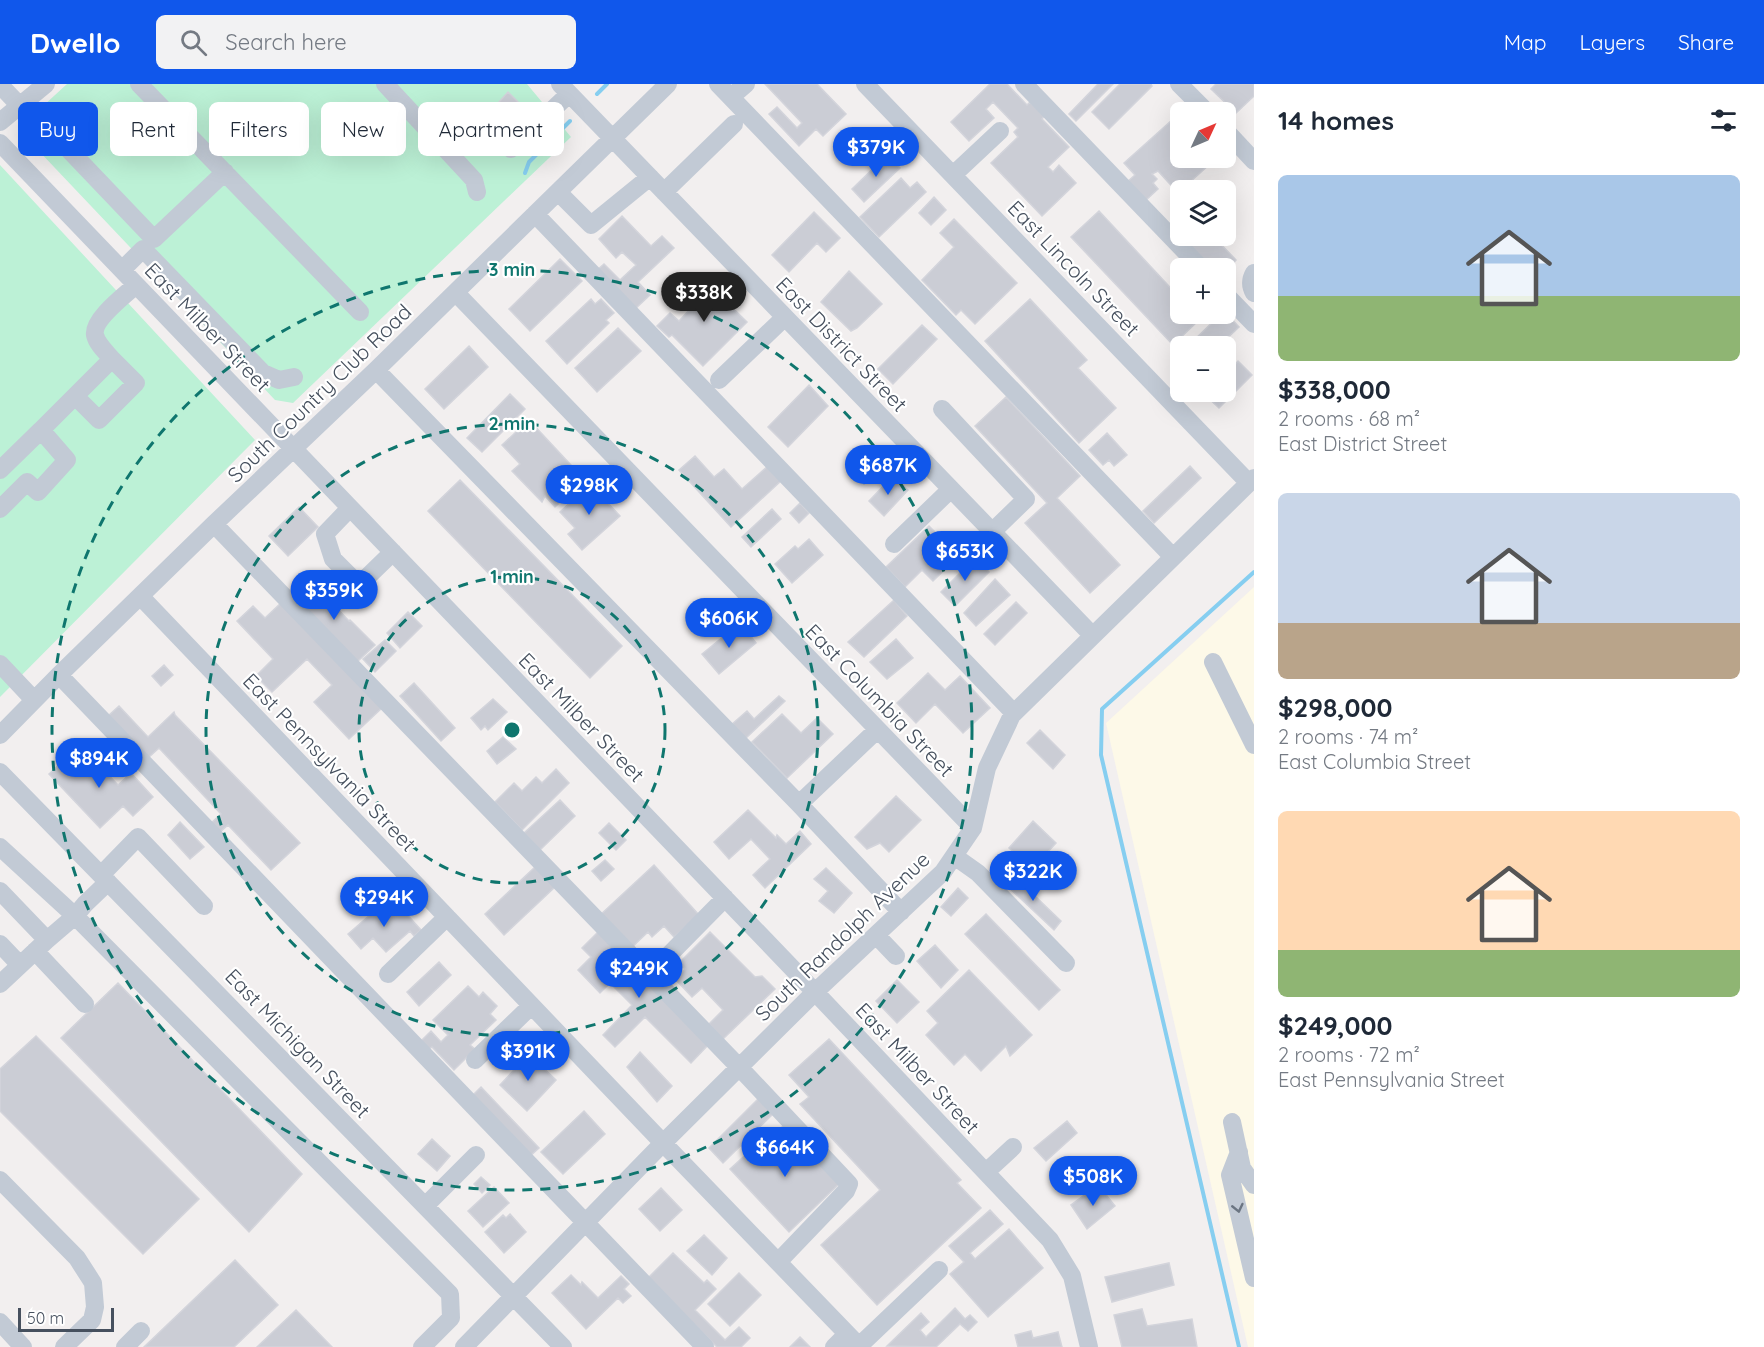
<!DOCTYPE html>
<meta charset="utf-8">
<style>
:root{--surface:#fff;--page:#f2f2f3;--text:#1f2937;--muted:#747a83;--accent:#1057eb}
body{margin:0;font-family:Quicksand,sans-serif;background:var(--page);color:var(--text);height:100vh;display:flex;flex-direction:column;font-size:22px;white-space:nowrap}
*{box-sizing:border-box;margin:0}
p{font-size:20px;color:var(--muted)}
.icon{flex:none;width:33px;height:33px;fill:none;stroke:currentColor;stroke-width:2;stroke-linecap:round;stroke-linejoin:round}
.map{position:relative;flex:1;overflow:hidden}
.panel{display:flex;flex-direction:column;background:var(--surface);width:510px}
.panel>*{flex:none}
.top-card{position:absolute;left:18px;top:18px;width:570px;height:54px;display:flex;gap:12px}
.needle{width:39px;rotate:46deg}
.controls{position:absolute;left:1170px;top:18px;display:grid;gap:12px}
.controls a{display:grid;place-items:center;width:66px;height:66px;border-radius:9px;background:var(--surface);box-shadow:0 6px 24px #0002;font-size:30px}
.scale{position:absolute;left:18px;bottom:15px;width:96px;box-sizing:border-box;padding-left:6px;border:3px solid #46505e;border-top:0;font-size:16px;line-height:21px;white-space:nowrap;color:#46505e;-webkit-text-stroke:4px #fff;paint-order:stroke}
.price{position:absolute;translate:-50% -51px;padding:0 14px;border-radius:21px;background:var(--accent);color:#fff;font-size:20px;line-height:39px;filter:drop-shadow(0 2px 3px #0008)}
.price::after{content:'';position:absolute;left:50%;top:36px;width:18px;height:14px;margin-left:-9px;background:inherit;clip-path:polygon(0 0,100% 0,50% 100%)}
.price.active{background:#222;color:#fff}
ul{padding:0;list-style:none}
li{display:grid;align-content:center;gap:12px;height:318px;padding:0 24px}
li span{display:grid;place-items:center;height:186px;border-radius:9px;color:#555}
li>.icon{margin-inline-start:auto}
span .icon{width:108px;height:108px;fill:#fffc;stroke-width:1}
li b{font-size:26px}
h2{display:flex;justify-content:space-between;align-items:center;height:72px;padding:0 24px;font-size:26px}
.tag{padding:0 21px;border-radius:9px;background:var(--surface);box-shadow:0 6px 24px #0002;font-size:21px;line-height:54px}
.tag.active{background:var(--accent);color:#fff}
header{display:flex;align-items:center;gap:36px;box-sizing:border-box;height:84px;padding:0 30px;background:var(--accent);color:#fff}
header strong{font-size:28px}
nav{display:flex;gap:33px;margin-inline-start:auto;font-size:21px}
.search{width:420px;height:54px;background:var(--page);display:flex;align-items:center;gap:15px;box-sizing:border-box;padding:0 21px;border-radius:9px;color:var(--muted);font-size:22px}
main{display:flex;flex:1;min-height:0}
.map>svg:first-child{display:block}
.commercial{fill:#fdf9e8}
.green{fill:#bcf1d6}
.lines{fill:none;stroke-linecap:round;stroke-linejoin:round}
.stream{stroke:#86cef0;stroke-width:4}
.building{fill:#cbcdd5;stroke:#d3d4db;stroke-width:1.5}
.minor{stroke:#c2cad5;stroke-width:18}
.oneway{stroke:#6b7582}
.ring{fill:none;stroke:#0f766e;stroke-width:3;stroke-dasharray:10 8}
.labels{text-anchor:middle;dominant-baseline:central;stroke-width:4.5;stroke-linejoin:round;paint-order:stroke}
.street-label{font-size:21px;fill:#46505e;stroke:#fff}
.centre{fill:#0f766e;stroke:#fff;stroke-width:3}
.ring-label{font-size:18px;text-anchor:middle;font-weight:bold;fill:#0f766e;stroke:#fff;stroke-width:4.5;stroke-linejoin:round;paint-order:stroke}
</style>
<header>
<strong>Dwello</strong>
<div class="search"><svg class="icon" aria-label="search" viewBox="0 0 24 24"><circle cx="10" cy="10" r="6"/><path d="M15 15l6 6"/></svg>Search here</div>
<nav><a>Map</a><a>Layers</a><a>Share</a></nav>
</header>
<main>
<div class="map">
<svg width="1254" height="1263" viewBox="0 0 1254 1263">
<rect width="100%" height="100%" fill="#f2efef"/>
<path class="commercial" d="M1254,503v760h-6l-142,-624z"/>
<path class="green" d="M67,0h460l44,53 -278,266 -18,-3 -257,-271z
M0,81l255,275 -255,257z"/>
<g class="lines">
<path class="stream" d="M597,10l10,-10
M525,89l4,-11 41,-41
M1239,1263l-138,-592 1,-46 152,-137"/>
</g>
<path class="building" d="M765,0h52l29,30 -23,22 -7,-7 -17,17 -30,-32 8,-7 20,21 5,-5z
M990,0h17l20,21 3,-3 14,14 -2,3 27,28 -21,20 5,5 6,-7 17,18 -34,33 -51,-53 27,-26 -4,-5 4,-4 -25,-26 -7,7 8,9 -25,23 -18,-19z
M1098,0h15l-37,37 -7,-7z
M1120,0h31l1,2 -43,43 -17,-17z
M1216,0h38v12l-18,17 -25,-24z
M508,8l18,18 -29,29 -15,-18z
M1172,36l8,9v29h26l5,5 -33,30 -20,-22 -6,3 5,5 -4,4 5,6 -14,13 -17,-20 8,-7 -11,-12z
M887,71l13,13 -36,34 -12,-13z
M901,94l9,10 7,-6 9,10 -47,45 -19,-20z
M934,113l12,13 -15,15 -12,-12z
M1099,127l81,87v16h15l5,5 -27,26 -102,-108z
M814,128l26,26 -14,14 -9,-9 -28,29 -17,-17z
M622,132l29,30 11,-10 12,12 -36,34 12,13 -16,15 -38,-39 8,-7 16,16 16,-15 -14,-13 -6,6 -17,-19z
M954,135l63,64 -42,41 -14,-14 -5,5 -34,-35 32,-33 -14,-14z
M1180,149v3h33l23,24 -10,11v-3h-19l-31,-31z
M560,175l22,22 -52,50 -21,-22z
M849,187l33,33 -25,24 -6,3 -30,-29z
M701,193l46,45 -44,44 -31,-31 -3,2 -12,-11 13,-13 9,8 15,-16 -11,-10z
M591,215l4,5 6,-5 13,14 -8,7 3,3 -42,41 -21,-23z
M1030,215l57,61 -9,8 38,40 -37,35 -94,-102z
M1226,229l13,14 -20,19h-31l33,-32z
M922,241l15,14 -44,45 -15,-15z
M618,244l23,23 -44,41 -22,-24z
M469,262l19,21 -44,42 -19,-20z
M1180,270v16l-7,-8z
M1238,277l14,14 -33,33 -17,-16h24v-18z
M809,301l19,21 -40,41 -20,-20z
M510,310l15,15 -43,43 -15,-14z
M1006,313l74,79 -23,22 63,67 -30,28 -65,-70 22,-20 -72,-77z
M529,336l55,59 -29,28 -10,-11 -3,6 -30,-31 8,-7 -18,-19z
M1107,349l20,22 -13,11 -5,-6 -6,5 -14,-15z
M869,367l15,14 -20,19 -13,-13z
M695,372l19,21 10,-8 18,20 27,-24 13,15 -51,47 -52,-57z
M1190,382l11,12 -47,45 -11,-12z
M893,392l15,14 -24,26 -15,-15z
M460,396l162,166 -32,32 -162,-167z
M590,400l30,32 -38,34 -14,-16 7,-6 -15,-16z
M800,419l9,10 -10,10 -9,-10z
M299,423l19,20 -30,29 -19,-20z
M772,425l9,10 -30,28 -9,-10z
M929,442l18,18 8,-7 11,12 -33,32 -11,-11 -17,17 -19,-20z
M809,455l14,16 -31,28 -17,-19 20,-18 3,3z
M975,474l14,14 -34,34 -14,-14z
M995,495l15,16 -34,31 -12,-13z
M310,496l39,41 1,-1 25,25 -18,17 -64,-66z
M894,516l13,16 -43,41 -16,-15z
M283,517l100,106 -34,32 -35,-37 18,-17 -25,-26 -35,33 -16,-16 17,-17 -36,-38 16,-15 12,12z
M1016,518l11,11 -32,32 -11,-11z
M408,528l14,14 -22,22 -13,-15z
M740,539l16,20 -37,31 -17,-20z
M896,555l17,19 -26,21 -17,-17z
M385,556l11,11 -21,21 -12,-13z
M164,581l9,10 -12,11 -9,-10z
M928,589l17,17 15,-14 30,32 -27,25 -28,-29 -19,19 -19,-20z
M414,599l41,45 -14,13 -41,-45z
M779,612l6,5 -40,38 -14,-14 16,-14 7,8z
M493,615l14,13 -19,18 -3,-4 -4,4 -10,-12z
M119,622l29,31 26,-25 1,3 125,128 -29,27 -43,-45 -9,8 -9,-9 11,-10 -62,-66 -11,10 -40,-42z
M782,630l19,19 16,-15 16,16 -46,44 -35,-36z
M1040,646l25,25 -12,14 -26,-26z
M503,653l13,12 -19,15 -10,-13z
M75,666l9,10 5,-5 29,30 13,-12 22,24 -20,19 -10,-10 -23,22 -51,-54z
M556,685l13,14 -47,47 -27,-28 19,-19 8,8 14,-14 6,6z
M896,712l25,24 -32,32 -9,-9 -13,6 -12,-12z
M560,716l15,16 -35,34 -16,-17z
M748,726l28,28 1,-3 9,9 14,-13 11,13 -46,44 -12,-13 17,-16 -19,-20 -22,20 -15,-17z
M1033,737l23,22 -24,26 -23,-21z
M180,738l24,25 -14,12 -22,-24z
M609,739l17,17 -10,10 -17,-17z
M605,776l9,9 -13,12 -9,-10z
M654,781l45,50 -25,22 -10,-11 -12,11 -4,-5 -19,18 -31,-33z
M535,783l20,20 -51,48 -19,-21z
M826,784l26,25 -18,20 -15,-12 9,-10 -14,-12z
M1013,791l48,46 -7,9 -49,-46z
M958,804l10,10 -17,18 -10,-9z
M385,818l12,13 6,-5 18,20 -7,6 -4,-5 -24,21 -13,-14 -12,11 -13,-15z
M986,830l74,76 -21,20 -74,-76z
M600,846l111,112 -20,21 -46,-46 -30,30 -12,-12 29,-30 -22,-22 -10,10 -22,-23 13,-13 -9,-9z
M710,848l45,45 7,-1 13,13 -52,50 -14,-15 14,-14 -21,-22 -10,9 -17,-18 10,-10 -6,-6z
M935,861l23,25 -17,18 -24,-27z
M439,878l12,13 -32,31 -12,-14z
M969,886l63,65 -22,21 -4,-10 -25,25 -16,-17 -11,11 -28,-30 12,-12 -11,-12z
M897,896l22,22 -22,21 -21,-22z
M118,899l184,191 -53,58 -188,-194z
M468,902l11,11 4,-5 14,14 -7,8 6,6 -26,25 5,4 -21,21 -22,-23 -3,2 -8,-8 10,-10 10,11 7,-7 -15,-15z
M36,952l163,163 -56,55 -143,-143v-42z
M829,955l132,141 -4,3 24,25 -104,97 -56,-60 59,-55 -80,-86 9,-7 -20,-22z
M640,968l32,34 -15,16 -30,-35z
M529,970l27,26 -29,31 -27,-26z
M481,1003l58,61 -10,9 -57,-61z
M759,1014l15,15 -51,50 -14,-15z
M584,1027l21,23 -42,40 -22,-22z
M1067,1037l10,12 -31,28 -12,-13z
M783,1042l57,57 -51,49 -59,-63 22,-20 3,3z
M432,1055l18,17 -13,15 -19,-17z
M1080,1076l4,4 -5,5 8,8 -6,5 -11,-12z
M481,1093l9,8 -8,8 -8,-9z
M1098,1101l17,21 -28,23 -16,-24z
M494,1103l15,16 -26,24 -15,-16z
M661,1104l21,22 -22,21 -21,-22z
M990,1126l13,14 -33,29 5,6 34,-30 34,39 -55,49 -38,-43 14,-12 -15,-16z
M510,1130l16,18 -22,21 -19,-21 18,-17 3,3z
M704,1151l23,23 -15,17 -25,-24z
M673,1169l31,30 3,-3 9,9 -21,21 30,30 14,-13 11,11 -9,9h-24l-69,-69z
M235,1176l43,45 -44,42h-90z
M1169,1179l5,22 -62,17 -7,-25z
M739,1189l22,22 -31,31 -22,-22z
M571,1191l10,10 1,-3 16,16 23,-22 8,8 -5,5 7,7 -8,7 -5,-5 -32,31 -34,-36z
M955,1224l10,11 5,-4 7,7 -9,9 -8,-7 -24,23 -49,-1 34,-33 8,9 -9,8 6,7z
M1142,1225l5,17 45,-7 5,28h-75l-8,-32z
M296,1226l36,37h-75z
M1031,1247l2,7 25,-6 4,15h-44l-3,-12z
M800,1253l10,10h-20z"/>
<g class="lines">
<path class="minor" d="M139,0l221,228
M385,0l89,96 3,12
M560,0l532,551
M718,0l455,473
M865,0l384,399
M1024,0l177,184
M1179,0l28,28
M0,1l20,21
M731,13l15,-13
M0,38l46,-38
M50,46l104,109 71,-67
M1226,47l28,30
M0,59l815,849 235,248 22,36 17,71
M511,65l58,-55
M953,91l47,-44
M558,108l33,33 59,-48
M664,108l70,-68
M535,130l479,499
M122,186l21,-21 120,124 16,7 15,-3
M1254,189c-4,7 -4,13 0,20
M456,209l517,535
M1226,211l28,29
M376,286l423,434 102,108
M719,296l66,-63
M75,312l24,24 37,-37 -24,-24
M942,325l84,90 -34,33
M41,346l71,-71c-6,-7 -15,-15 -17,-24 -3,-15 30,-40 41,-50
M0,386l41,-40 26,30 -29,32 -11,-10 -27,27
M350,424l-25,26 8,25 26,26 34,-33
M214,440l525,543 110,117 -3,7 -68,71
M894,460l57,-55
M141,513l522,546 197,204
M1213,578l41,83
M0,580l34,36
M59,591l646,672
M0,651l59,-60 155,-151 162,-154 292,-286
M0,688l563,575
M799,720l78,-74
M0,763l75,69 375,378 1,24 -29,29
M954,772l24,17 88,90
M101,791l37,-38 66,69
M0,807l47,49
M876,851l20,21
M0,860l20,21
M35,867l50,53
M658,882l67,-68
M388,890l59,-57
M0,900l47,-44 28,-24 10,-12 23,-22
M475,976l56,-54
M1232,1038l10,46 12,17
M1239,1068l-9,23 24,103
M986,1088l27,-25
M0,1096l77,78 16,25 2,24 -3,13 -28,27
M425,1122l51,-51
M0,1238l23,25
M859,1262l80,-76
M125,1263l16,-16
M464,1263l199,-204 152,-151 128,-120 30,-44 14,-60 25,-53 242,-237
M834,1263l13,-13"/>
</g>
<defs><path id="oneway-chevron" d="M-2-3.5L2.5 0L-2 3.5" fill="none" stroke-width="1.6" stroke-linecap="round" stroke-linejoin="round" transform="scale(1.5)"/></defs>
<use class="oneway" href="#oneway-chevron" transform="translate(1238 1124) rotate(77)"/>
<g class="ring">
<circle cx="512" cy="646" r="153"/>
<circle cx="512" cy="646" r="306"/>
<circle cx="512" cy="646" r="460"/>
</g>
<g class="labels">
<g class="street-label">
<text transform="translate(1074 184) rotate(46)">East Lincoln Street</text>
<text transform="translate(208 243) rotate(46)">East Milber Street</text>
<text transform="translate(842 260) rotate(46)">East District Street</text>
<text transform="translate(319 309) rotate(-44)">South Country Club Road</text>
<text transform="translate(880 616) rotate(46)">East Columbia Street</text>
<text transform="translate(582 633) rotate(46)">East Milber Street</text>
<text transform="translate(330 678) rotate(46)">East Pennsylvania Street</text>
<text transform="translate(842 852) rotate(-44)">South Randolph Avenue</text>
<text transform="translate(298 959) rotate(46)">East Michigan Street</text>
<text transform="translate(918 984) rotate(47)">East Milber Street</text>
</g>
</g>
<circle cx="512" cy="646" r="9" class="centre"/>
<g class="ring-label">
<text x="512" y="192">3 min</text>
<text x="512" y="346">2 min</text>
<text x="512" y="499">1 min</text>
</g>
</svg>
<div class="controls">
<a><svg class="needle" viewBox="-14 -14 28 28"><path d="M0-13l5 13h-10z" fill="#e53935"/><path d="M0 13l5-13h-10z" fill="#747a83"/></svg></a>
<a><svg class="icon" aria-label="layers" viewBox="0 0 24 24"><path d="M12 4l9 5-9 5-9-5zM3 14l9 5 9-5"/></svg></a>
<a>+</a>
<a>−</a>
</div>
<div class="scale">50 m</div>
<b class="price" style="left:876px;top:94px">$379K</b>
<b class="price active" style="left:704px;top:239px">$338K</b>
<b class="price" style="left:888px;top:412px">$687K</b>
<b class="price" style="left:589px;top:432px">$298K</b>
<b class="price" style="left:965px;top:498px">$653K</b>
<b class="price" style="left:334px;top:537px">$359K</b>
<b class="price" style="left:729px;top:565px">$606K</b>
<b class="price" style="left:99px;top:705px">$894K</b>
<b class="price" style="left:1033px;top:818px">$322K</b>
<b class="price" style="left:384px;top:844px">$294K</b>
<b class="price" style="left:639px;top:915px">$249K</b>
<b class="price" style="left:528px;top:998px">$391K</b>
<b class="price" style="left:785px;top:1094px">$664K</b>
<b class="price" style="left:1093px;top:1123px">$508K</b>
<div class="top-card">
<a class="tag active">Buy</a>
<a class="tag">Rent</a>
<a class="tag">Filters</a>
<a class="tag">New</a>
<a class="tag">Apartment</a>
</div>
</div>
<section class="panel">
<h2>14 homes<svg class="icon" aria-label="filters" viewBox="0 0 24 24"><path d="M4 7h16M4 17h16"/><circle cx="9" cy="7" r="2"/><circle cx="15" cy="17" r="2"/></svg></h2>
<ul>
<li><span style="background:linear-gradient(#a9c7e8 65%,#8fb573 0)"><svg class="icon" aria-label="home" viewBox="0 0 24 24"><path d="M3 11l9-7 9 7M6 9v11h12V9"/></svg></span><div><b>$338,000</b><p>2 rooms · 68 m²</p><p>East District Street</p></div></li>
<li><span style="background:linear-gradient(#c9d6e8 70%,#b9a48a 0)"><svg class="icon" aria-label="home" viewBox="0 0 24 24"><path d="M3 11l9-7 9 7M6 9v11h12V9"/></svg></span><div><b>$298,000</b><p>2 rooms · 74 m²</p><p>East Columbia Street</p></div></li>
<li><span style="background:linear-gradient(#ffd9b3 75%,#8fb573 0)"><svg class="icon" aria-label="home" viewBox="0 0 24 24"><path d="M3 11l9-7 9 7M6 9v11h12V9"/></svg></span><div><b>$249,000</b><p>2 rooms · 72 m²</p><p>East Pennsylvania Street</p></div></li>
</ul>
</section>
</main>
